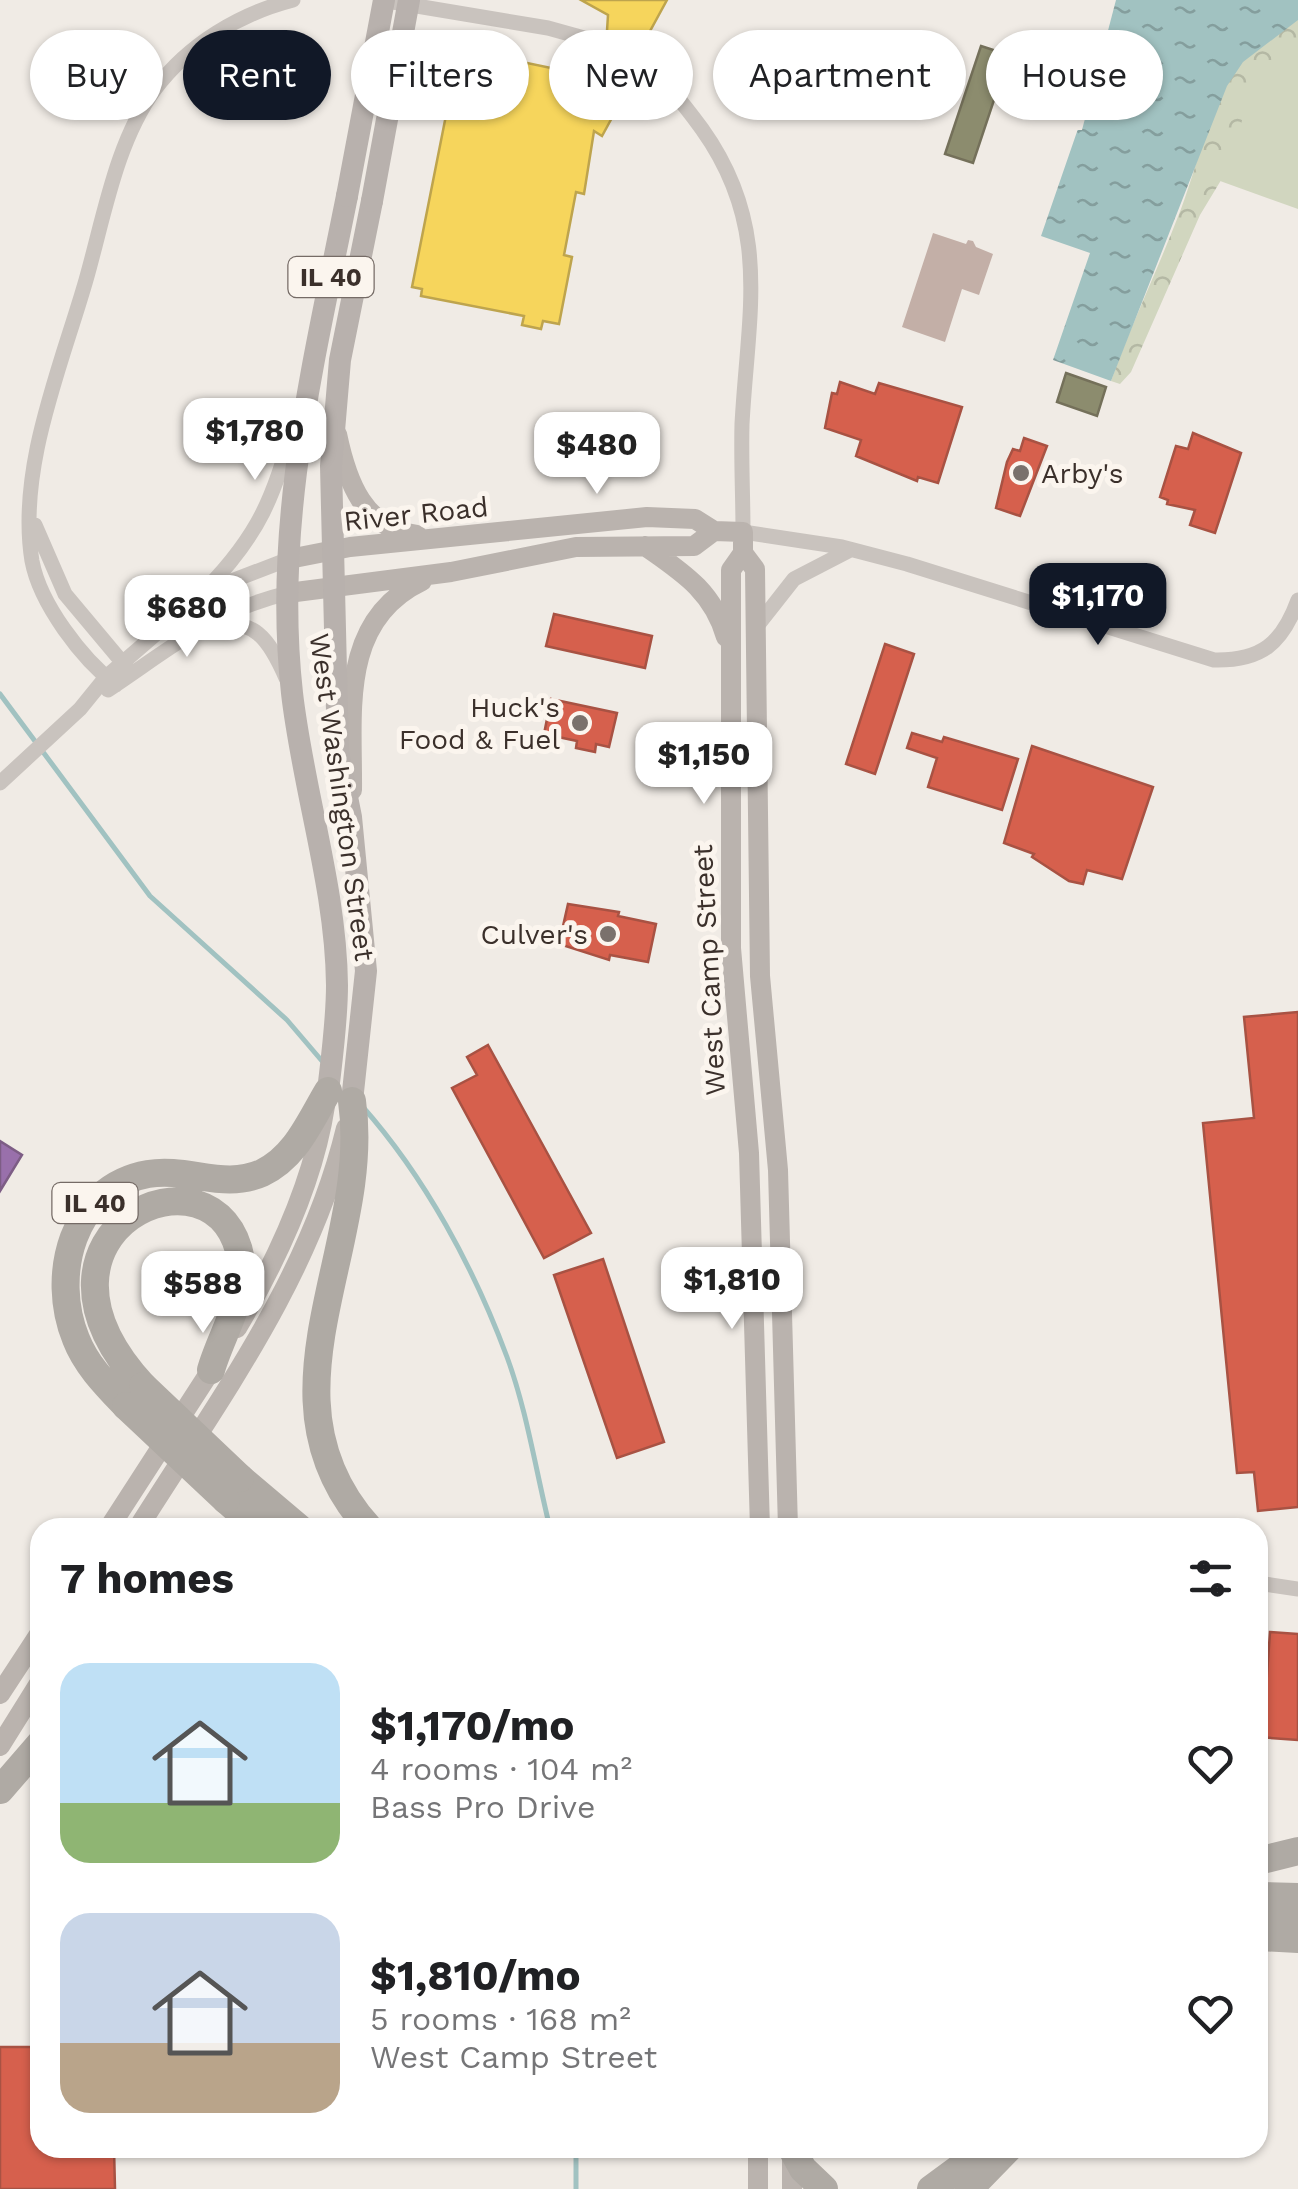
<!DOCTYPE html>
<meta charset="utf-8">
<style>
:root{--surface:#fff;--page:#f6f6f6;--text:#202124;--muted:#757577;--accent:#111827}
body{margin:0;font-family:"Work Sans",sans-serif;background:var(--page);color:var(--text);height:100vh;display:flex;flex-direction:column;font-size:38px;white-space:nowrap}
*{box-sizing:border-box;margin:0}
p{font-size:32px;color:var(--muted)}
.icon{flex:none;width:55px;height:55px;fill:none;stroke:currentColor;stroke-width:2;stroke-linecap:round;stroke-linejoin:round}
.map{position:relative;flex:1;overflow:hidden}
.drawer{position:absolute;left:30px;top:1518px;width:1238px;height:640px;display:flex;flex-direction:column;background:var(--surface);border-radius:30px;box-shadow:0 2px 8px #0004}
.drawer>*{flex:none}
.banner{position:absolute;left:30px;top:30px;width:1240px;height:90px;display:flex;gap:20px}
.price{position:absolute;translate:-50% -85px;padding:0 22px;border-radius:20px;background:#fff;color:#222;font-size:32px;line-height:65px;filter:drop-shadow(0 2px 5px #0008)}
.price::after{content:'';position:absolute;left:50%;top:60px;width:30px;height:22px;margin-left:-15px;background:inherit;clip-path:polygon(0 0,100% 0,50% 100%)}
.price.current{background:var(--accent);color:#fff}
ul{padding:0;list-style:none}
li{display:flex;align-items:center;gap:30px;height:250px;padding:0 30px}
li span{display:grid;place-items:center;flex:none;width:280px;height:200px;border-radius:30px;color:#555}
li>.icon{margin-inline-start:auto}
span .icon{width:120px;height:120px;fill:#fffc;stroke-width:1}
li b{font-size:42px}
h2{display:flex;justify-content:space-between;align-items:center;height:120px;padding:0 30px;font-size:42px}
.chip{padding:0 35px;border-radius:45px;background:var(--surface);box-shadow:0 2px 8px #0004;font-size:35px;line-height:90px}
.chip.current{background:var(--accent);color:#fff}
.map>svg:first-child{display:block}
.green{fill:#d1d6bf}
.forest{fill:url(#forest-crowns)}
.water{fill:url(#water-ripples)}
.pier{fill:#f0ebe5}
.homes{fill:#f6d55c;stroke:#bea44d;stroke-width:2.5}
.shops{fill:#d6604d;stroke:#a85243;stroke-width:2.5}
.offices{fill:#9970ab;stroke:#7d5d85;stroke-width:2.5}
.industry{fill:#8c8c6e;stroke:#74705a;stroke-width:2.5}
.lines{fill:none;stroke-linecap:round;stroke-linejoin:round}
.stream{stroke:#a1c2c1;stroke-width:5}
.building{fill:#c3afa7}
.minor-tunnel{stroke:#ccc6c0;stroke-width:15;stroke-dasharray:15 8;stroke-linecap:butt}
.minor{stroke:#c9c3be;stroke-width:15}
.secondary{stroke:#bab3ae;stroke-width:20}
.primary{stroke:#b8b1ad;stroke-width:22}
.motorway{stroke:#afaaa4;stroke-width:28}
.primary-bridge{stroke:#b8b1ad;stroke-width:22}
.motorway-bridge{stroke:#afaaa4;stroke-width:28}
.poi-dot{fill:#7a716c;stroke:#fbf5ee;stroke-width:4}
.labels{text-anchor:middle;dominant-baseline:central;stroke-width:10;stroke-linejoin:round;paint-order:stroke}
.shield{fill:#fbf5ee;stroke:#756b66;stroke-width:2.5}
.shield-label{font-size:25px;font-weight:bold;fill:#3b302b}
.poi-label{font-size:28px;fill:#3b302b;stroke:#fbf5ee;text-anchor:end}
.street-label{font-size:28px;fill:#3b302b;stroke:#fbf5ee}
</style>
<div class="map">
<svg width="1298" height="2189" viewBox="0 0 1298 2189">
<defs>
<pattern id="forest-crowns" width="20" height="18" patternUnits="userSpaceOnUse" patternTransform="scale(2.5)"><rect width="20" height="18" fill="#d1d6bf"/><path d="M2 6a3 3 0 1 1 6 0M12 15a3 3 0 1 1 6 0" fill="none" stroke="#b4b8a4"/></pattern>
<pattern id="water-ripples" width="26" height="14" patternUnits="userSpaceOnUse" patternTransform="scale(2.5)"><rect width="26" height="14" fill="#a1c2c1"/><path d="M2 4q2-2 4 0t4 0M15 11q2-2 4 0t4 0" fill="none" stroke="#849e9d"/></pattern>
</defs>
<rect width="100%" height="100%" fill="#f0ebe5"/>
<path class="green" d="M1298,28v181l-89,-32 40,-111z"/>
<path class="forest" d="M1298,17v39l-43,18 -26,93 -29,48 -69,157 -11,12 -9,-3c21,-59 48,-114 70,-172 18,-48 28,-102 57,-144 10,-14 44,-31 60,-48z"/>
<path class="water" d="M1112,0h186v20l-55,42 -16,24 -116,295 -58,-21 37,-107 -49,-17 39,-113z"/>
<path class="pier" d="M1107,0h9l-34,130h-5l-5,-2 7,-32z"/>
<path class="homes" d="M667,0l-48,88 7,4 -24,44 -8,-5 -10,63 -8,-2 -12,63 8,2 -13,67 -16,-3 -2,8 -19,-4 2,-9 -103,-20 1,-7 -10,-2 42,-212 21,4 2,-9 9,2 3,-17 81,17 1,-8 11,2 22,12 4,-63 -27,-15z"/>
<path class="shops" d="M840,382l35,12 4,-11 83,24 -24,76 -20,-6 -1,4 -61,-25 5,-16 -36,-12 7,-35 5,1z
M1193,433l48,20 -26,80 -25,-8 5,-15 -28,-6 1,-4 -8,-3 16,-51 12,3z
M1024,438l23,8 -27,70 -24,-8 11,-46 6,-13 7,2z
M554,614l98,22 -7,32 -99,-22z
M885,644l29,10 -39,120 -29,-10z
M551,699l66,14 -8,34 -13,-3 -1,8 -19,-4 1,-7 -33,-7z
M912,733l30,9 2,-5 74,22 -16,51 -74,-23 9,-29 -30,-10z
M1032,746l121,41 -31,92 -35,-9 -4,14 -14,-3 -37,-24 2,-3 -30,-11z
M568,904l51,8 -1,4 38,8 -8,38 -38,-7 -1,5 -50,-16z
M1298,1012v495l-40,4 -4,-39 -17,1 -34,-350 51,-5 -10,-101z
M488,1045l103,188 -47,25 -92,-170 25,-13 -10,-18z
M603,1259l61,183 -47,16 -63,-183z
M1270,1632l28,2v106l-40,-3v-34h7z
M0,2047h40v101h74l1,41h-115z"/>
<path class="offices" d="M0,1141l22,14 -22,36z"/>
<path class="industry" d="M981,46l28,9 -36,108 -28,-9z
M1066,373l40,14 -9,29 -40,-14z"/>
<g class="lines">
<path class="stream" d="M0,694l150,202 137,124 35,41
M362,1106c63,71 112,162 145,251 20,54 29,115 43,171
M576,2189v-41"/>
</g>
<path class="building" d="M933,233l33,11 2,-4 5,1 3,6 17,7 -14,41 -17,-6 -17,53 -43,-15z"/>
<g class="lines">
<path class="minor-tunnel" d="M602,43l37,19"/>
<path class="minor" d="M381,0l167,28 54,15
M639,62c26,18 44,41 63,67 70,98 46,183 40,295 -1,36 1,72 1,108l99,15 65,17 307,96c47,1 68,-16 84,-60
M35,525l30,69 62,74
M206,589c53,-54 69,-94 88,-166
M209,626c45,-10 60,13 77,52
M757,626l37,-47 56,-29
M116,685c-34,-26 -76,-81 -84,-124 -15,-92 29,-194 54,-281 18,-63 30,-138 69,-191 34,-45 84,-75 138,-89
M108,690c63,-42 103,-78 180,-97
M0,783l80,-74 26,-32 81,-70 42,-25 60,-23
M1258,1583l40,6"/>
<path class="secondary" d="M337,434c10,48 27,95 80,101
M714,531l29,1v21
M645,546c37,26 68,45 81,91
M743,553l-12,17v378l18,205 11,375
M743,553l12,16 5,407 18,194 10,358
M289,559l61,-12 297,-30 48,2 19,12
M288,593l163,-21 125,-25 118,-1 20,-15
M352,790c1,-76 -14,-169 70,-209
M237,1328c40,-68 76,-144 88,-222
M109,1528l108,-167
M138,1528c81,-129 172,-250 208,-400
M0,1694l40,-61
M0,1746l40,-64
M758,2148v41
M792,2189v-38"/>
<path class="primary" d="M328,1091c4,-35 9,-70 9,-106 -1,-98 -34,-195 -45,-292 -19,-170 22,-332 55,-497
M352,1101l14,-130 -15,-154 -13,-65 -7,-286 9,-106 32,-159"/>
<path class="motorway" d="M352,1101c21,147 -102,296 17,427
M143,1386c-143,-155 76,-254 98,-126 6,36 -21,77 -30,110
M126,1406c-20,-21 -40,-41 -50,-67 -26,-63 -4,-152 72,-165 39,-7 76,16 114,-1 34,-16 48,-52 66,-82
M240,1478l59,50
M226,1500l32,28
M0,1790l40,-46
M1258,1861l40,-10
M1258,1896l40,1
M1258,1918h40
M1258,1937l40,2
M792,2149l11,20 21,20
M931,2189l34,-25 14,-16
M969,2189l40,-41"/>
<path class="primary-bridge" d="M347,196l37,-196
M372,201l37,-201"/>
<path class="motorway-bridge" d="M143,1386l97,92
M126,1406l100,94"/>
</g>
<g class="poi-dot">
<circle cx="1021" cy="473" r="10"/>
<circle cx="580" cy="723" r="10"/>
<circle cx="608" cy="934" r="10"/>
</g>
<g class="labels">
<g class="shield">
<rect x="288.5" y="257" width="85" height="40" rx="8"/>
<rect x="52.5" y="1183" width="85" height="40" rx="8"/>
</g>
<g class="shield-label">
<text x="331" y="277">IL 40</text>
<text x="95" y="1203">IL 40</text>
</g>
<g class="poi-label">
<text x="1041" y="473" text-anchor="start">Arby's</text>
<text x="560" y="707">Huck's<tspan x="560" dy="32">Food &amp; Fuel</tspan></text>
<text x="588" y="934">Culver's</text>
</g>
<g class="street-label">
<text transform="translate(416 514) rotate(-6)">River Road</text>
<text transform="translate(342 797) rotate(82)">West Washington Street</text>
<text transform="translate(709 970) rotate(-93)">West Camp Street</text>
</g>
</g>
</svg>
<b class="price" style="left:255px;top:483px">$1,780</b>
<b class="price" style="left:597px;top:497px">$480</b>
<b class="price current" style="left:1098px;top:648px">$1,170</b>
<b class="price" style="left:187px;top:660px">$680</b>
<b class="price" style="left:704px;top:807px">$1,150</b>
<b class="price" style="left:732px;top:1332px">$1,810</b>
<b class="price" style="left:203px;top:1336px">$588</b>
<div class="banner">
<a class="chip">Buy</a>
<a class="chip current">Rent</a>
<a class="chip">Filters</a>
<a class="chip">New</a>
<a class="chip">Apartment</a>
<a class="chip">House</a>
</div>
<section class="drawer">
<h2>7 homes<svg class="icon" aria-label="filters" viewBox="0 0 24 24"><path d="M4 7h16M4 17h16"/><circle cx="9" cy="7" r="2"/><circle cx="15" cy="17" r="2"/></svg></h2>
<ul>
<li><span style="background:linear-gradient(#bfe0f5 70%,#8fb573 0)"><svg class="icon" aria-label="home" viewBox="0 0 24 24"><path d="M3 11l9-7 9 7M6 9v11h12V9"/></svg></span><div><b>$1,170/mo</b><p>4 rooms · 104 m²</p><p>Bass Pro Drive</p></div><svg class="icon" aria-label="heart" viewBox="0 0 24 24"><path d="M12 20l-8-8c-3-5 5-10 8-4 3-6 11-1 8 4z"/></svg></li>
<li><span style="background:linear-gradient(#c9d6e8 65%,#b9a48a 0)"><svg class="icon" aria-label="home" viewBox="0 0 24 24"><path d="M3 11l9-7 9 7M6 9v11h12V9"/></svg></span><div><b>$1,810/mo</b><p>5 rooms · 168 m²</p><p>West Camp Street</p></div><svg class="icon" aria-label="heart" viewBox="0 0 24 24"><path d="M12 20l-8-8c-3-5 5-10 8-4 3-6 11-1 8 4z"/></svg></li>
</ul>
</section>
</div>
